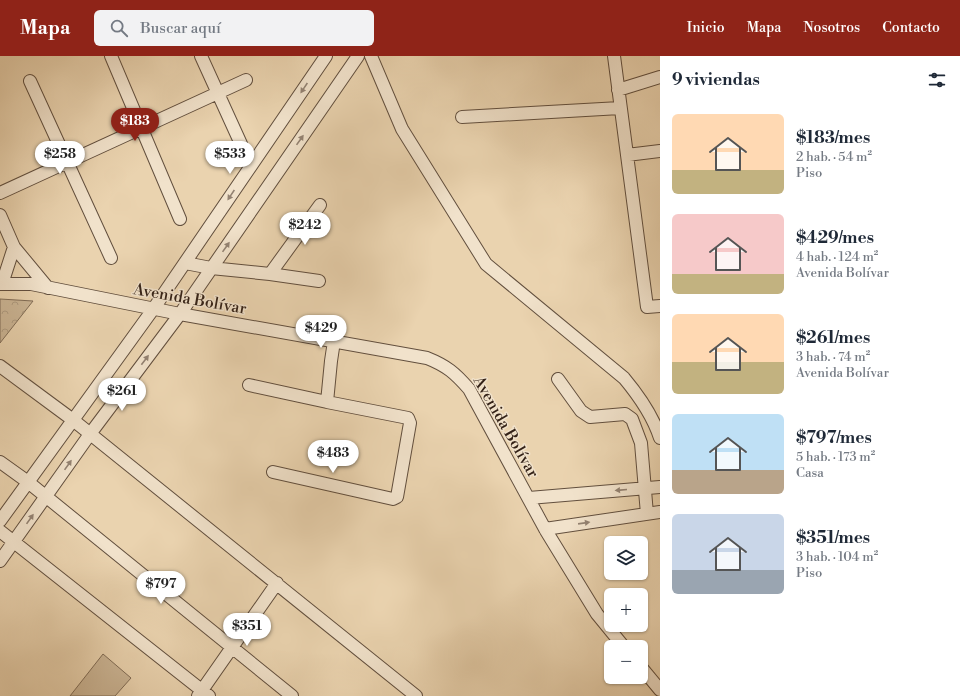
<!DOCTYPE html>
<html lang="es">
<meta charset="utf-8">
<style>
:root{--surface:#fff;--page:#f2f2f3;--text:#1f2937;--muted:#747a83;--accent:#8f2418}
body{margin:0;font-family:"Libre Bodoni",serif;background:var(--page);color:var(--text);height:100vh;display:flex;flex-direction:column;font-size:15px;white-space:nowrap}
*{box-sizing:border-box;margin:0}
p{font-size:13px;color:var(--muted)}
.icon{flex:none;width:22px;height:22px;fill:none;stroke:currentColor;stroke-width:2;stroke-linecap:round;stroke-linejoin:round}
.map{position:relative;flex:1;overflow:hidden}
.drawer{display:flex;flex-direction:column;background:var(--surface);width:300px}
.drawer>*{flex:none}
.buttons{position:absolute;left:604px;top:480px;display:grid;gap:8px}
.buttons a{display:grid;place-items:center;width:44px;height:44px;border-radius:6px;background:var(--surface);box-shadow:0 1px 3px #0004;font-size:20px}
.price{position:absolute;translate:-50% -34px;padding:0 9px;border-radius:14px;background:#fff;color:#222;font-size:13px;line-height:26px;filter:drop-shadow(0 1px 2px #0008)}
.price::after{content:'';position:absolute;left:50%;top:24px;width:12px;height:9px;margin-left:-6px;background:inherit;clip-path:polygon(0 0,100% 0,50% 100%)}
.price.active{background:var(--accent);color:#fff}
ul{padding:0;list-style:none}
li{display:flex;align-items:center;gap:12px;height:100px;padding:0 12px}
li span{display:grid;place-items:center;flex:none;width:112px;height:80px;border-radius:6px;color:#555}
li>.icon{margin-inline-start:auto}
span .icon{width:48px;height:48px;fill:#fffc;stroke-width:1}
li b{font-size:17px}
h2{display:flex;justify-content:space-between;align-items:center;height:48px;padding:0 12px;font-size:17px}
header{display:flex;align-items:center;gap:24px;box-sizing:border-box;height:56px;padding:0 20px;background:var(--accent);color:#fff}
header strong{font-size:19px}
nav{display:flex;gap:22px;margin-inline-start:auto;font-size:14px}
.search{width:280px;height:36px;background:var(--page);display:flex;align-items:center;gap:10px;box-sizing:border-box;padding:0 14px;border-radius:6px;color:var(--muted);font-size:15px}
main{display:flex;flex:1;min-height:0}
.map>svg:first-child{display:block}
.grass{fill:#cbb595;stroke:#806c56}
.park{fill:url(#park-crowns);stroke:#806c56}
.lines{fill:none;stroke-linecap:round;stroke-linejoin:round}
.minor-casing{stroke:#624f3e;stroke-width:14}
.minor{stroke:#f1e2cb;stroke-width:12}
.oneway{fill:#938272}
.labels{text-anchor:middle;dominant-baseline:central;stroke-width:3;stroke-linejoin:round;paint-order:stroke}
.street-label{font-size:16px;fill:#352318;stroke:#f1e2cb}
</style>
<header>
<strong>Mapa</strong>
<div class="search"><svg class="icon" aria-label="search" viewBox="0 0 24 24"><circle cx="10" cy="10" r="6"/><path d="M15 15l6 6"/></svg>Buscar aquí</div>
<nav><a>Inicio</a><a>Mapa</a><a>Nosotros</a><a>Contacto</a></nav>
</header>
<main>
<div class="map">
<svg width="660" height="640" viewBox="0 0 660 640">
<defs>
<pattern id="park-crowns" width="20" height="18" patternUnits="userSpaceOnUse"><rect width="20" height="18" fill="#cbb595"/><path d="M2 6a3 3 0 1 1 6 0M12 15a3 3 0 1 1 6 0" fill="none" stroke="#af9b80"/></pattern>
</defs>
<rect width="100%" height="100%" fill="#ead3af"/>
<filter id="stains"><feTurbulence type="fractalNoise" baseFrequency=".005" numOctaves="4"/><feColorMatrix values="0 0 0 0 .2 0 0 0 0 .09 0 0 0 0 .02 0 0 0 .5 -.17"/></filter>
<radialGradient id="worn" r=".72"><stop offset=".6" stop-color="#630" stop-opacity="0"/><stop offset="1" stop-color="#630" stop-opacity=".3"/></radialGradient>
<path class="grass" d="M103,598l28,24 -16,18h-45z"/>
<path class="park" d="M0,243l33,2 -33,42z"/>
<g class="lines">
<defs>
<path id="minor" d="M111,0l69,163
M201,0l40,88
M371,0l31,73 84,135 138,114c15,18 29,38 36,60
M614,0l33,251 13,-1
M30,25l81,177
M618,34l42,-13
M462,61l158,-9
M627,99l33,-4
M0,137l246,-113
M0,159l14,32 34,41
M185,207l26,5 59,6 49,7
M270,218l50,-69
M0,228h31l149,30 247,44c20,8 28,15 42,31l76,140 52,85 27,33
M2,228l12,-37
M0,310l73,54 343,276
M558,323l23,32 9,6 35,-3 7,5 9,24 6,71
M249,329l78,17
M0,406l28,20 264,214
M273,416l120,27 4,-2 13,-74 -2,-5 -81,-16 4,-41 3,-20
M529,442l131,-11
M0,465l154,-213 172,-252
M545,473l115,-17
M0,475l209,165
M0,505l90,-127 90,-120 178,-258
M641,611l19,23
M198,640l79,-113"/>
</defs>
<use href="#minor" class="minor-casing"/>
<use href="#minor" class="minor"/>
</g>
<defs><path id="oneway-solid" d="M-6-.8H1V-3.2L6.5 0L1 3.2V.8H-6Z"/></defs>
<g class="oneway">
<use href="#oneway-solid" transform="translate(304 32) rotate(124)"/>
<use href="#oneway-solid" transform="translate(300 84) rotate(-55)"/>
<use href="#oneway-solid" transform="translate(231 139) rotate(124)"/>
<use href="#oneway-solid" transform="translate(226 191) rotate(-55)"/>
<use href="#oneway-solid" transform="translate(145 304) rotate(-53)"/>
<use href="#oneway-solid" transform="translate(68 409) rotate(-55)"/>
<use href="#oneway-solid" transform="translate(621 434) rotate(175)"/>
<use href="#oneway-solid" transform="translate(30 463) rotate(-55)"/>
<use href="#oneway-solid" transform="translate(584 467) rotate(-8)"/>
</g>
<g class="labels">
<g class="street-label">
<text transform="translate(190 243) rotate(10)">Avenida Bolívar</text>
<text transform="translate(506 371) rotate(60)">Avenida Bolívar</text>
</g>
</g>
<rect width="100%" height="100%" filter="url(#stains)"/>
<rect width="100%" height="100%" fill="url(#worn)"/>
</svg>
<div class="buttons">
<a><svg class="icon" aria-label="layers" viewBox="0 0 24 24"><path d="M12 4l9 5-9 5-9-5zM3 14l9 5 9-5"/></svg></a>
<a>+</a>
<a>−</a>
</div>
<b class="price active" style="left:135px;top:86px">$183</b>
<b class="price" style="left:60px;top:119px">$258</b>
<b class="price" style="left:230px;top:119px">$533</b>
<b class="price" style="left:305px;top:190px">$242</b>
<b class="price" style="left:321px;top:293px">$429</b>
<b class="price" style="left:122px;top:356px">$261</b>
<b class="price" style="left:333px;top:418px">$483</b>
<b class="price" style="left:161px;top:549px">$797</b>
<b class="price" style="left:247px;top:591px">$351</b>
</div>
<section class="drawer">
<h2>9 viviendas<svg class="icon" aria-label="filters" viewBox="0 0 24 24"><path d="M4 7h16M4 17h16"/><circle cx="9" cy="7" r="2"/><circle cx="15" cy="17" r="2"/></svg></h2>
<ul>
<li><span style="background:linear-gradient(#ffd9b3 70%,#c2b280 0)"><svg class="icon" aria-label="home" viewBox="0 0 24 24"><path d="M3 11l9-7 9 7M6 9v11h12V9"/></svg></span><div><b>$183/mes</b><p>2 hab. · 54 m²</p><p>Piso</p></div></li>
<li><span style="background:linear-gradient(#f6c9c9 75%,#c2b280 0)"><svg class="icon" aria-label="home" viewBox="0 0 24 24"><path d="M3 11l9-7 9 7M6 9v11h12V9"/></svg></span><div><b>$429/mes</b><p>4 hab. · 124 m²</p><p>Avenida Bolívar</p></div></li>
<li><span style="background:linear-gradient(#ffd9b3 60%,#c2b280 0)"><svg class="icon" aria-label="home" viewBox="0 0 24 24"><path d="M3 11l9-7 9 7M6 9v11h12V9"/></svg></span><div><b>$261/mes</b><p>3 hab. · 74 m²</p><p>Avenida Bolívar</p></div></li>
<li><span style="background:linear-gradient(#bfe0f5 70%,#b9a48a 0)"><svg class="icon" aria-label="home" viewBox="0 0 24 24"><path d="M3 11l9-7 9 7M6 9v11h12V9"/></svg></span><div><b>$797/mes</b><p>5 hab. · 173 m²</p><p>Casa</p></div></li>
<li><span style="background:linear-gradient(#c9d6e8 70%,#9aa5b1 0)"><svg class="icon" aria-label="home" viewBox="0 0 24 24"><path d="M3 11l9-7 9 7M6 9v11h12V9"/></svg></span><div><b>$351/mes</b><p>3 hab. · 104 m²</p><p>Piso</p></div></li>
</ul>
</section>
</main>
